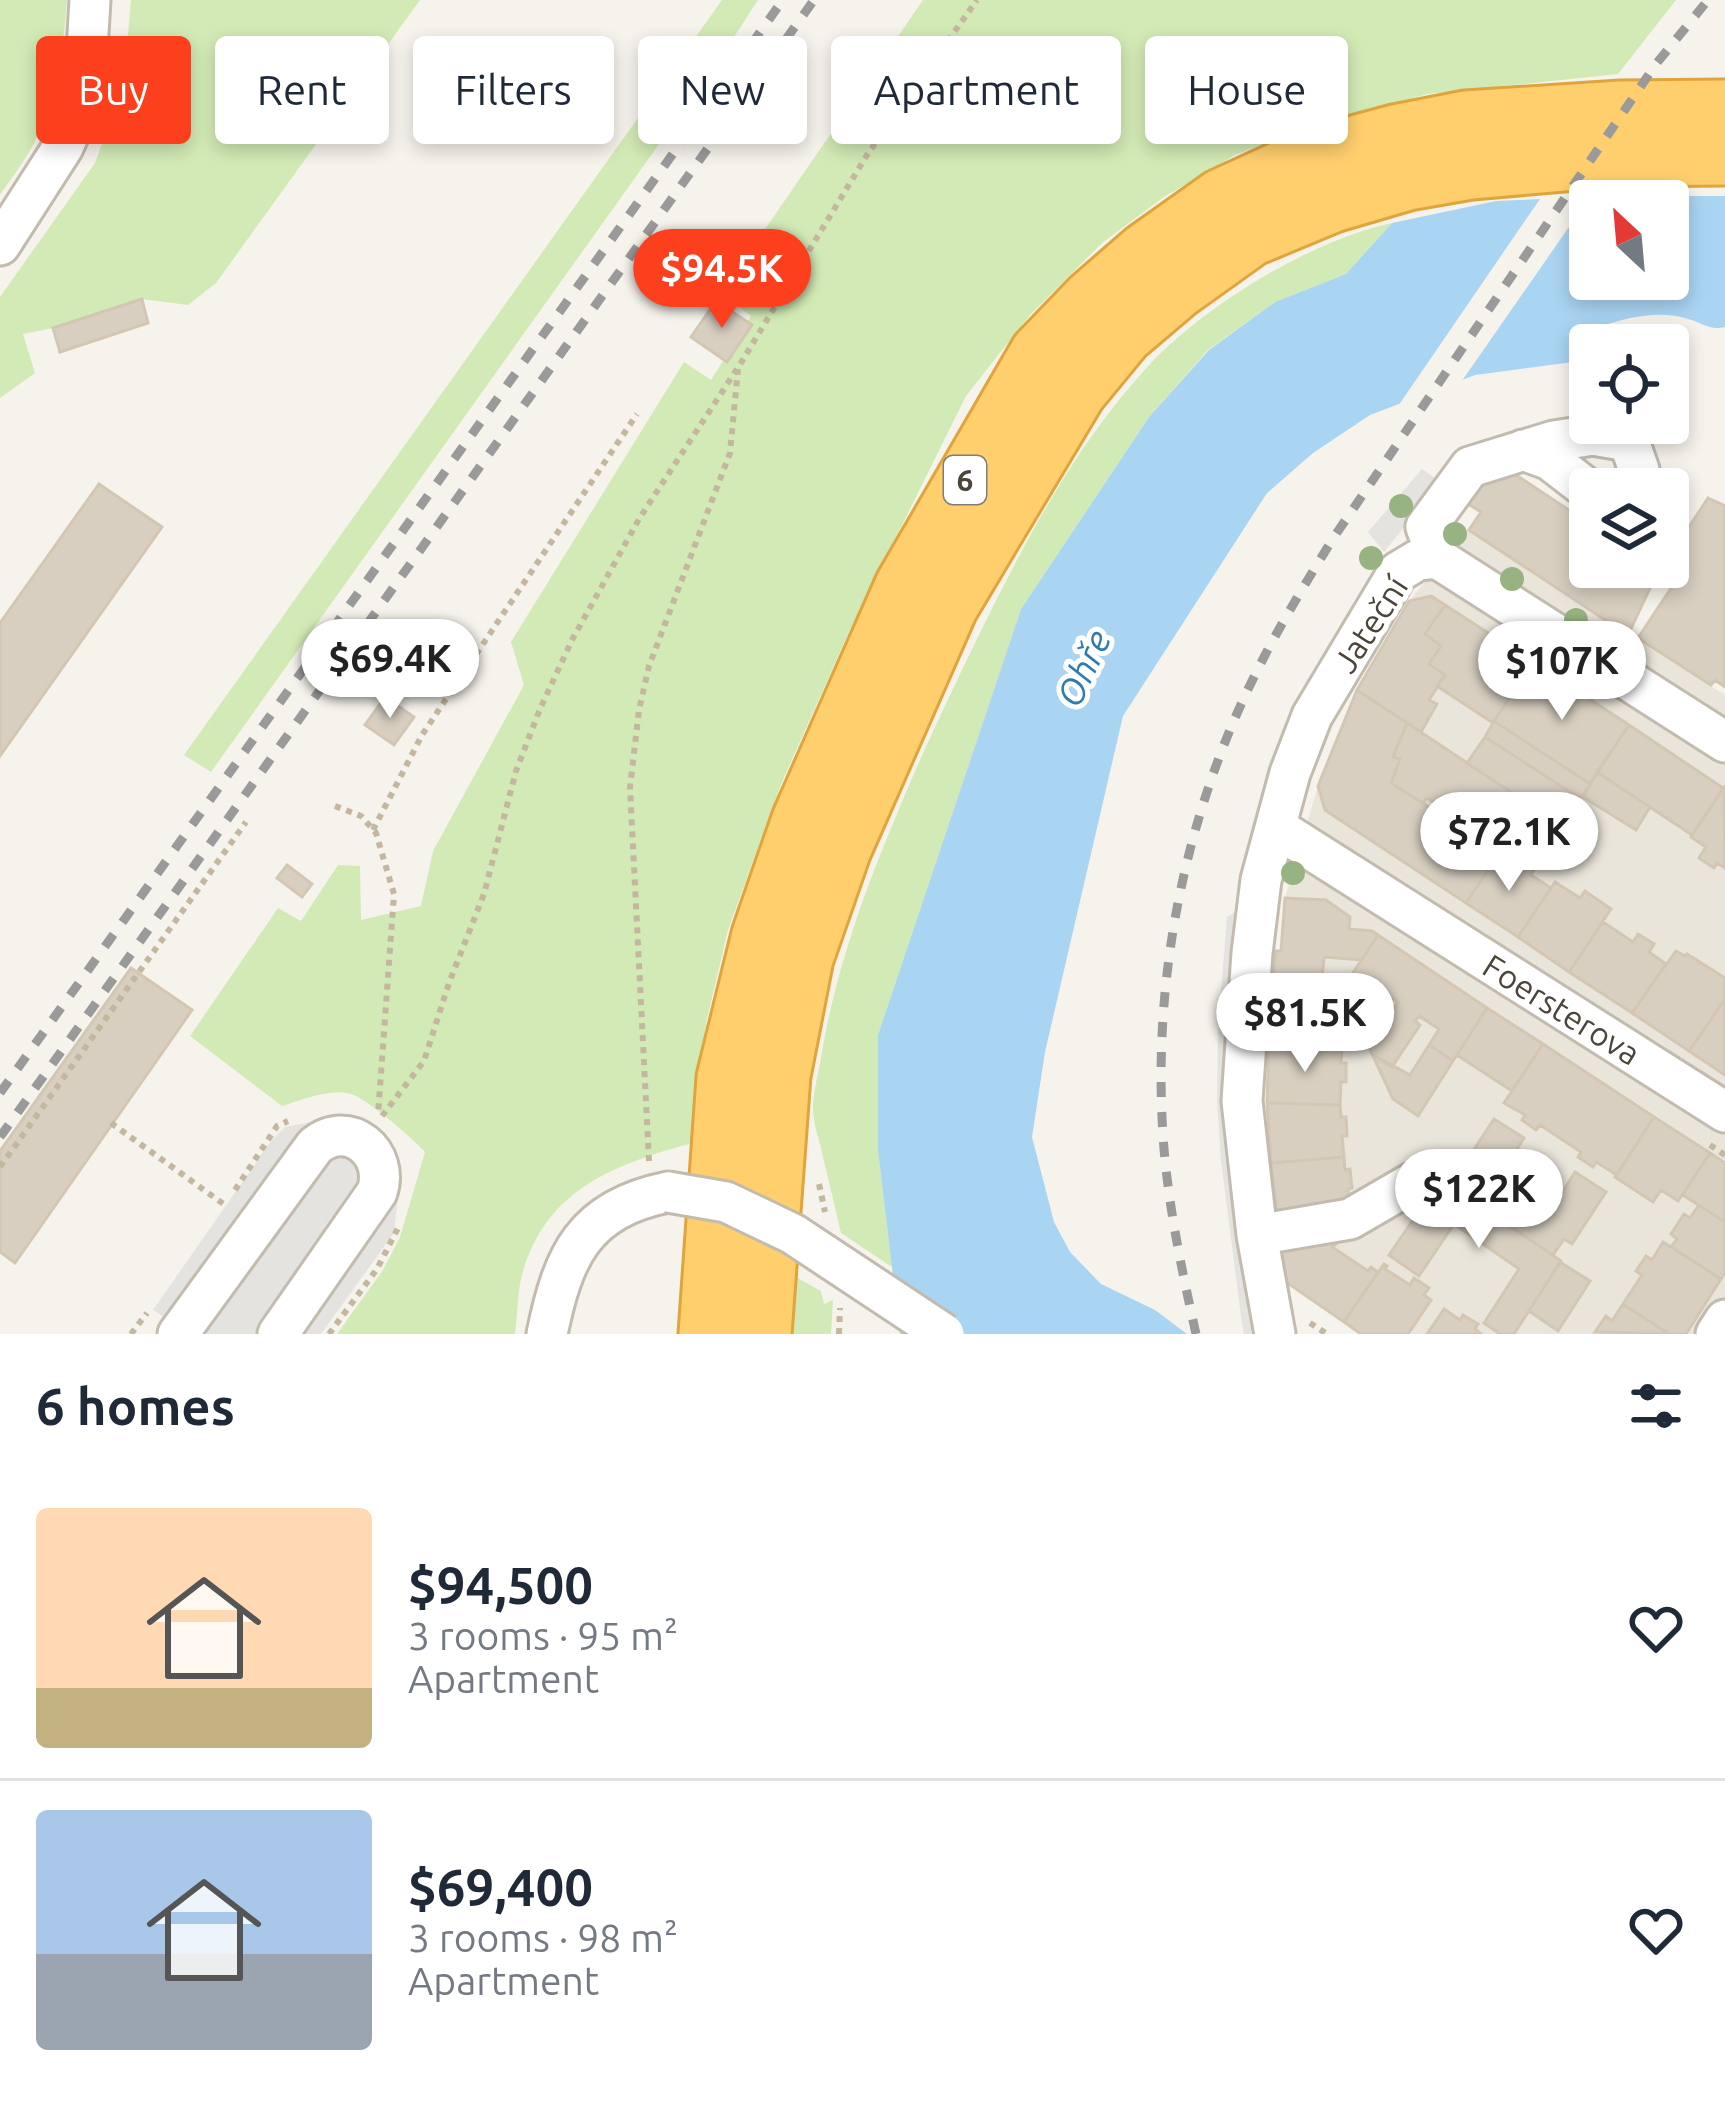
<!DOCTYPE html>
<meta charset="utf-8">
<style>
:root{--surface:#fff;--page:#f6f6f7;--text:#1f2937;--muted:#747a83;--line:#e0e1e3;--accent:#fc3f1d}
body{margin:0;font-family:Ubuntu,sans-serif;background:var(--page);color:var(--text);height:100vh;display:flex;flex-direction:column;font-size:45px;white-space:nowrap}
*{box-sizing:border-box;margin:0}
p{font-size:39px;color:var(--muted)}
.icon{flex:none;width:66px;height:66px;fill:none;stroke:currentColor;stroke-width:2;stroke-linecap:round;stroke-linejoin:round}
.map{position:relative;height:1334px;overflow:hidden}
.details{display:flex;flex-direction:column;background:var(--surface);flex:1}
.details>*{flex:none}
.banner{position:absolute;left:36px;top:36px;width:1653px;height:108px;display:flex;gap:24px}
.needle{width:78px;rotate:334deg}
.fabs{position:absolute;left:1569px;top:180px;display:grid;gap:24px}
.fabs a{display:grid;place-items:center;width:120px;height:120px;border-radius:12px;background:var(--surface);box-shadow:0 6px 18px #0003;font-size:60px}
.price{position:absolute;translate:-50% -102px;padding:0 27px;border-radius:42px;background:#fff;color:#222;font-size:39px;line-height:78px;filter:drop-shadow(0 3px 6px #0008)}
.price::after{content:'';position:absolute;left:50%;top:72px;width:36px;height:27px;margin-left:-18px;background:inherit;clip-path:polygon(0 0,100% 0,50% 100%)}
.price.selected{background:var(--accent);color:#fff}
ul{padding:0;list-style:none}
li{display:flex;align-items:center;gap:36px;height:300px;padding:0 36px}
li+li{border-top:3px solid var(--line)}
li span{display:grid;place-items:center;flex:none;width:336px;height:240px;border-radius:12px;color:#555}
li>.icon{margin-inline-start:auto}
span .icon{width:144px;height:144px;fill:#fffc;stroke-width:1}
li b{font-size:51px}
h2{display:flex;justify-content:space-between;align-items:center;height:144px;padding:0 36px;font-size:51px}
.pill{padding:0 42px;border-radius:12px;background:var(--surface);box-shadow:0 6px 18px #0003;font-size:42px;line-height:108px}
.pill.selected{background:var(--accent);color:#fff}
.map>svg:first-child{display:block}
.residential{fill:#eae5da}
.green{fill:#d2eab5}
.parking{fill:#e5e3e0}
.water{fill:#a9d4f2;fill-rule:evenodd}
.pier{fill:#f6f3ec}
.building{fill:#d8cfc1;stroke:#d3c7b4;stroke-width:3}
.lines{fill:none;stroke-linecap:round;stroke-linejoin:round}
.minor-casing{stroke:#c2bbae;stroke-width:45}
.highway-casing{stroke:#e0a43c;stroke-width:63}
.path{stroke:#c4b79f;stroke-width:6;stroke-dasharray:6 6;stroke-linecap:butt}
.minor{stroke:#fff;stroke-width:39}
.highway{stroke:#ffcf6e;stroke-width:57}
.rail{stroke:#9a9a9a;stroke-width:9;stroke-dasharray:15 15;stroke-linecap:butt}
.minor-bridge-casing{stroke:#c2bbae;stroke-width:45;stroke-linecap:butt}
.minor-bridge{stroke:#fff;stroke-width:39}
.tree{fill:#97b381}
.labels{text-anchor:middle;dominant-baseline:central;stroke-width:10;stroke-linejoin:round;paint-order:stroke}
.shield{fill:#fff;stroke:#817c74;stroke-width:3}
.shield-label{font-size:30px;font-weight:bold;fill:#4b4439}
.street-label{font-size:33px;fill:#4b4439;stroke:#fff}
.water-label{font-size:36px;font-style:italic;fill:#2e7ab2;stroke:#fff}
</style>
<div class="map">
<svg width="1725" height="1334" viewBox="0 0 1725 1334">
<rect width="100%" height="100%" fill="#f6f3ec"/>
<path class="residential" d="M1469,530l256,165v639h-364l-75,-52 -15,-119 -4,-60 18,-205 33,-112 39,-96 52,-89z"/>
<path class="green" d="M0,0h67c-3,46 -12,97 -31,139 -9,20 -24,38 -36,56z
M131,0h289l-204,283 -28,22 -46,-6 -89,29 -30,6 12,39 -35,25v-101l95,-134 22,-61 10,-56z
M722,0h36l-41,63 -506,709 -27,-17z
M923,0h753l-58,74 -190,20 -120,33 -73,28 -71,42 -62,46 -73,73 -63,80 -118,238 -66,148 -54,148 -22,93 -14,120c-75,21 -142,44 -168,125 -7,20 -6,45 -9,66h-178l46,-64 17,-33 25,-85c-13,-14 -59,-55 -77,-59 -20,-4 -47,7 -66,13l-92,-70 88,-128 23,13 37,-56 22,1 1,54 60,-14 12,-55 91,-166 -13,-43 173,-280 27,18 40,-64 -30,-23z
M1392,223l-46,51 -71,28 -67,48 -59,67 -128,192 -143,426v116l14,116 -51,-34c-7,-30 -14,-59 -21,-89 -3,-11 -7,-24 -7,-35 0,-15 4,-31 7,-45 13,-85 41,-164 74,-243 25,-62 54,-122 83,-182 48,-98 99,-196 174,-276 56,-59 161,-123 241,-140z
M785,1271l36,20 3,13 9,-4 -2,34h-49z"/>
<path class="parking" d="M1422,469l19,13 -57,70 -16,-20z
M1240,909l24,425h-20l-2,-10 -21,-163 -4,-60 1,-71 9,-113z
M326,1119l71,47 2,21 -5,46 -73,101h-132l-36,-24 118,-169 14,-14z"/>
<path class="water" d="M1606,196h119v131c-15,4 -22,-4 -37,-8 -28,-9 -59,-2 -86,7l-13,26 -16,10 -98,13 -105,40 -57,38 -46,40 -144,223 -78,336 -13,85 22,85 16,30 31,32 54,26 32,24h-287l-22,-183v-116l143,-426 128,-192 60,-67 66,-48 71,-28 46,-51 104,-22zM1590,201h78v78h-78z"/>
<path class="pier" d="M1594,191l-137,197 -63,24 150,-219z"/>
<path class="building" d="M142,299l6,24 -88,29 -7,-24z
M716,301l36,24 -25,37 -36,-25z
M1504,467l86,57v43l69,2 -31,66 -159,-105 12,-18 -16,-10 16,-24z
M99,484l63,43 -162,229v-133z
M1708,498l17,8v181l-10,-7 -4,5 -73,-47 41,-62 -15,-9h4v-8z
M1431,596l14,9 -20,29 16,12 -12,18 16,11 -16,25 8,4 -16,28 -64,-42 52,-89z
M1445,605l88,57 -40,61 -56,-37 8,-11 -16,-11 12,-18 -16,-12z
M1533,662l96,63 -39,59 -96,-63z
M1357,690l50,33 -14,34 7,2 -9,24 47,30 3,-6 44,29 -4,6 18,12 -33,49 -141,-93 -7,-24z
M385,697l29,20 -20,28 -29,-20z
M1494,721l96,63 -9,15 -96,-62z
M1407,723l125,83 -28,44 -77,-52 -4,5 -32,-20 9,-24 -7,-2z
M1629,725l94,63 -31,47 -95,-63z
M1485,737l96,62 -17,28 -97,-64z
M1597,772l53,35 -14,23 -53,-33z
M1724,788l1,80 -8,-5 -3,5 -15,-10 7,-11 -15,-10z
M1532,806l52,33 -16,26 -51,-33z
M1499,854l18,11 5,-8 14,10 -5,8 20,13 -33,49 -52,-34z
M287,865l25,19 -10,13 -25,-19z
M1555,882l25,16 5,-7 26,18 -42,63 -51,-35z
M1285,898l41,2 24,17 -1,12 23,2 6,4 -16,25 -38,-3 -3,32 -48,-5 3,-33h5z
M1603,922l30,20 5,-8 16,10 -5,8 17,12 -34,49 -63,-41z
M1378,935l109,73 -34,53 -24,-16 10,-16 -20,-13 -4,5 5,4 -28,42 -20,-13 -9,-21 20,-32 11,7 4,-6 -22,-15 -10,16 -23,-15z
M1676,951l9,5 2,-2 38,24v21l-36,52 -57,-38z
M131,968l61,42 -177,253 -15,-11v-101z
M1273,984l56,6 -2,20 18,1 -1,20 -8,-1 -1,16 -66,-2z
M1725,999v76l-36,-24z
M1487,1008l56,36 -31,47 -55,-36z
M1269,1044l73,3 -1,16h5v19h-5l-1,23 -73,-2z
M1543,1044l111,73 -37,58 -21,-13 -3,5 -15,-10 3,-5 -41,-27 -4,5 -14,-10 3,-5 -21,-12z
M1429,1045l24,16 -35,55 -25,-17 -21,-45 38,21z
M1267,1103l73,2 1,12h5l1,19h-5l2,21 -73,6z
M1654,1117l56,36 -32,48 -17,-11 -8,12 -38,-25z
M1494,1119l30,19 -21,33 2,8 41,27 8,-1 21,-33 31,20 -34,52 -8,-5 -11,16 -103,-69z
M1710,1153l15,10v59l-42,-27z
M1344,1157l1,13 5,-1 2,19 -4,1 2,19 -72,13 -7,-58z
M1441,1179l120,82 -47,73h-14l-16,-11 35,-54 -65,-45 -35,52 -30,-21z
M1699,1205l26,17v51l-4,6 -50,-32 6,-8 -6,-5 13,-20 6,4z
M1335,1230l2,13 -5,4 36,24 3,-4 7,5 -34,50 -58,-40 -6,-42z
M1663,1242l58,37 -35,55h-17l-46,-30 19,-29 -6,-4 10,-15 6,4z
M1560,1262l30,19 -32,50 -29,-20z
M1384,1264l3,2 -2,3 25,16 4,-7 15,10 -5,7 7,5 -23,34h-47l-17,-12z
M1623,1304l46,30 -74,-2 11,-16 6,5z
M1444,1309l16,11 3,-5 15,9 -3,5 6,5h-54z"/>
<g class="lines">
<defs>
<path id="minor" d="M0,245l63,-98 21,-47 6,-100
M1523,450l27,10 40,31
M1437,558l-11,-31 44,-60 84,-26 39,-6 29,5 9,7 8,23 -12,19
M1277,828l448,284
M1257,1235l93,-16 62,-36
M178,1334l137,-188c34,-28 75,7 62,46l-99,142
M547,1334c16,-78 36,-125 121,-142
M1275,1334l-18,-99 -15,-134 10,-148 9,-73 29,-107 22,-57 86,-144 20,-12 19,-2 288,184
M1716,1334l9,-14"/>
<path id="highway" d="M708,1334l18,-256 35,-143 40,-115 103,-234 135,-233 52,-54 54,-47 76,-54 89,-41 85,-23 71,-14 155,-10 104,-1
M762,1334l19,-259 23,-117 38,-109 107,-243 128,-214 47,-57 53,-45 74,-53 82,-34 75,-22 63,-11 151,-13 103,-1"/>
</defs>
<use href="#minor" class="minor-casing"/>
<use href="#highway" class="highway-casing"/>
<path class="path" d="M335,806l26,10 15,17 18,61 -16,221
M373,830l49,-95 215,-321
M382,1116l42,-55 25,-78 35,-89 32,-123 24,-62 32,-69 67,-121 100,-153 128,-211 110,-155
M111,1123l114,82
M1710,1145l15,10
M649,1161l-19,-374 9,-77 10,-44 81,-213 8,-84
M0,1167l246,-345
M819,1184l6,28
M235,1190l42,-64 11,-5
M1310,1323l17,11
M131,1334l16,-21
M329,1334l48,-65 22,-43
M839,1334l1,-26"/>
<use href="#minor" class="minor"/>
<use href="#highway" class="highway"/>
<path class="rail" d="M0,1093l783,-1093
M0,1137l814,-1137
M1196,1334c-16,-72 -31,-143 -34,-217 -7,-149 25,-303 90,-436 24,-50 53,-97 82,-144l322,-473 52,-64"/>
<defs>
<path id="minor-bridge" d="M668,1192l58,10 67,32 151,100"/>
</defs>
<use href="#minor-bridge" class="minor-bridge-casing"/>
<use href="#minor-bridge" class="minor-bridge"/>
</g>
<g class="tree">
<circle cx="1401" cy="506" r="12"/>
<circle cx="1455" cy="534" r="12"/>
<circle cx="1371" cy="558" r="12"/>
<circle cx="1512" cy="579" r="12"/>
<circle cx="1576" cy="620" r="12"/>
<circle cx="1293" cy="873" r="12"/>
</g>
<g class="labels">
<rect class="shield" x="944" y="456" width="42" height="48" rx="9"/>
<g class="shield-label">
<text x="965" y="480">6</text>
</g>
<g class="street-label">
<text transform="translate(1370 624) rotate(-57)">Jateční</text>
<text transform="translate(1562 1009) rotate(32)">Foersterova</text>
</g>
<g class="water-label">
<text transform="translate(1083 668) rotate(-65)">Ohře</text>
</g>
</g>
</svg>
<div class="fabs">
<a><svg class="needle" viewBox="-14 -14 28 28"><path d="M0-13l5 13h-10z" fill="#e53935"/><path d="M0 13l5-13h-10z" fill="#747a83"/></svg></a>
<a><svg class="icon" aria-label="locate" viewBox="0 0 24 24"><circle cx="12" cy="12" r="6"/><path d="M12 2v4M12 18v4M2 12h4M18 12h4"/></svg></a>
<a><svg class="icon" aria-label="layers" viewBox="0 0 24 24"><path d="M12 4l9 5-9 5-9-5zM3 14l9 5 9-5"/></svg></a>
</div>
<b class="price selected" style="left:722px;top:331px">$94.5K</b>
<b class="price" style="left:390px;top:721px">$69.4K</b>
<b class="price" style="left:1562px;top:723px">$107K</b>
<b class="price" style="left:1509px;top:894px">$72.1K</b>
<b class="price" style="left:1305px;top:1075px">$81.5K</b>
<b class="price" style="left:1479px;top:1251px">$122K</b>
<div class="banner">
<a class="pill selected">Buy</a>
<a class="pill">Rent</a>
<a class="pill">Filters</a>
<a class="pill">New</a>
<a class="pill">Apartment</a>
<a class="pill">House</a>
</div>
</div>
<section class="details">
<h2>6 homes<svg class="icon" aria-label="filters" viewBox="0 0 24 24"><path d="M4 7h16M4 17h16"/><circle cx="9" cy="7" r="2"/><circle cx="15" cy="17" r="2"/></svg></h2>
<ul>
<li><span style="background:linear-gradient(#ffd9b3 75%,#c2b280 0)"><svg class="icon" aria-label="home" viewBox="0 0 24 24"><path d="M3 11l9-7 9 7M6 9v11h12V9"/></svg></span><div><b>$94,500</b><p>3 rooms · 95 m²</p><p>Apartment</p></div><svg class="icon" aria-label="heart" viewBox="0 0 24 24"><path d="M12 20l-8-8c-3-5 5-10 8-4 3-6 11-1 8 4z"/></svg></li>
<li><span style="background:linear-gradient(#a9c7e8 60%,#9aa5b1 0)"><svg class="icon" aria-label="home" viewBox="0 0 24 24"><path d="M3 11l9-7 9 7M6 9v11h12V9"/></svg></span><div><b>$69,400</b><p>3 rooms · 98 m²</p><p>Apartment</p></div><svg class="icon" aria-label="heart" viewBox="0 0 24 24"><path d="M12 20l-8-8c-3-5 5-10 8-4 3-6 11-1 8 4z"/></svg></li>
</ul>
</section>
